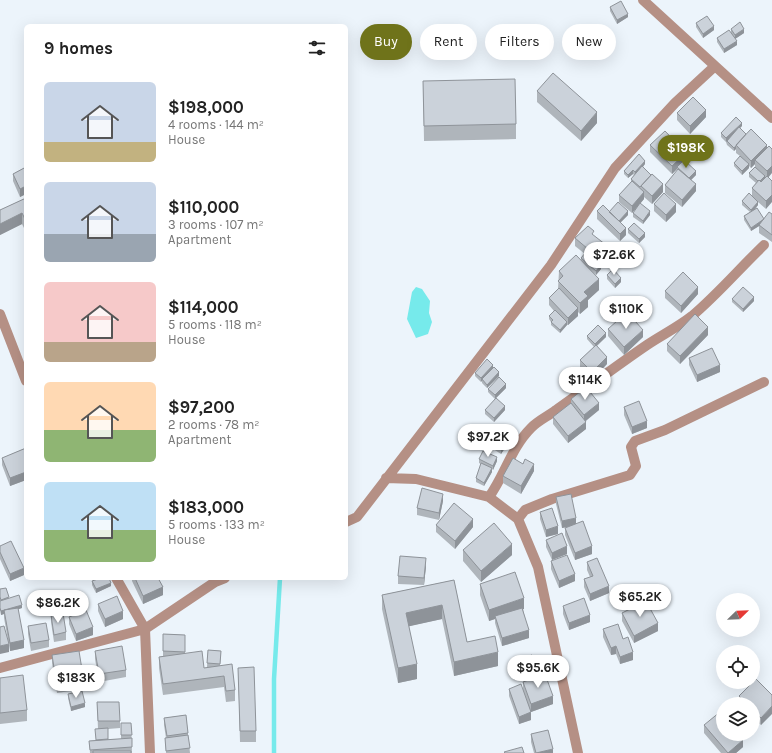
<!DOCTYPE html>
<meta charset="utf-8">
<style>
:root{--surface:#fff;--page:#f2f2f2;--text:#222;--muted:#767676;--accent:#6f731a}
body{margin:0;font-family:Karla,sans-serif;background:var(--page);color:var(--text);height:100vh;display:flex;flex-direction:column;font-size:15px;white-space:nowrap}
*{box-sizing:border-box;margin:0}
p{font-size:13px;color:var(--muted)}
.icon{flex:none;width:22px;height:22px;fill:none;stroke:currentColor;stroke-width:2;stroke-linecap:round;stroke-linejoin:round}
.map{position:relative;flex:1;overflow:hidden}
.sheet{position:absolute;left:24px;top:24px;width:324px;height:556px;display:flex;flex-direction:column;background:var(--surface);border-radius:6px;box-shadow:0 4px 16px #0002}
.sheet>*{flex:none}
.banner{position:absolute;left:360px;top:24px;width:352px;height:36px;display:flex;gap:8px}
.needle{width:26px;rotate:67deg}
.controls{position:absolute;left:716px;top:593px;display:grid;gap:8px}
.controls a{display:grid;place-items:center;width:44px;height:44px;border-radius:50%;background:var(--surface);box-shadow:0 4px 16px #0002;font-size:20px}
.price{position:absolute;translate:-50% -34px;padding:0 9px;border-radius:14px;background:#fff;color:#222;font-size:13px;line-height:26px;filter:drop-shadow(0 1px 2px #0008)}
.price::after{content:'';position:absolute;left:50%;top:24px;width:12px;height:9px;margin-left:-6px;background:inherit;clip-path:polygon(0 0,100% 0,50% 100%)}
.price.selected{background:var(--accent);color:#fff}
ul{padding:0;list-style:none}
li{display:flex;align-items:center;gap:12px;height:100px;padding:0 20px}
li span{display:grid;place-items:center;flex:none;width:112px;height:80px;border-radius:6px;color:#555}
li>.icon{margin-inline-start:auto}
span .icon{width:48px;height:48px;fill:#fffc;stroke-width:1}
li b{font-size:17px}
h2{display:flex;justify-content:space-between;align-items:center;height:48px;padding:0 20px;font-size:17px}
.tag{padding:0 14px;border-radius:18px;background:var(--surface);box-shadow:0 4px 16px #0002;font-size:14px;line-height:36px}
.tag.selected{background:var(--accent);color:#fff}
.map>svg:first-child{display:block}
.water{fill:#76eaeb}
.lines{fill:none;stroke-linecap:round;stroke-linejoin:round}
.stream{stroke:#76eaeb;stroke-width:4.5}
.minor{stroke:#b59085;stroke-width:10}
.wall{fill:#afb5bb}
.shaded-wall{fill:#8e9399}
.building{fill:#cbd2da;stroke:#8e9399}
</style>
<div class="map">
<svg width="772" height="753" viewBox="0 0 772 753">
<rect width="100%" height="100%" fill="#ecf4fb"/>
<path class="water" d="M416,287l6,2 8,12 -1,12 3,9 -4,12 -12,4 -9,-19 5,-27z"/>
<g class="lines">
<path class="stream" d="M274,753v-74l6,-101"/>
<path class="minor" d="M643,0l129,118
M0,314l26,67
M386,478l30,1 73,18 29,22 20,48 40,186
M489,497c16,-22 22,-49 42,-69 8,-8 16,-11 25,-18 30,-21 60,-44 91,-65 15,-10 31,-18 45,-29 26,-22 48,-48 72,-71
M518,519l7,-9 27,-11 78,-24 6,-9 -5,-19 4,-6 30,-11 99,-48
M346,522l11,-5 194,-252 64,-97 60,-65 40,-37
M116,578l29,51 5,124
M0,668l145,-39 70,-47 10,-4"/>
</g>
<path class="wall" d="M610,7l18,10 -11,7 -7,-13z
M696,23l18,7 -11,8 -7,-11z
M731,29l13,4 -9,6 2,6 -13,8 -7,-11v-4l14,-6z
M423,81l93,43v15l-92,2z
M537,91l60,32 -16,18 -44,-39z
M677,113l29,4 -16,17 -13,-14z
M742,126l-2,2 6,6 21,15 1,28 -2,32 -8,-7v3l-2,3 8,11 8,-5v28l-13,-9v-7l-8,5 -7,-11v-4l6,-4 -8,-7v-4l10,-6v-7l4,-5 -7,-6v-4l6,-6v-3l-4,4 -2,-2v2l-7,7 -8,-9v-3l6,-7 -4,-3v-4l-2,2 -7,-6 -1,-3 -5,-5v-4z
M650,145l36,15 -1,1 11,14 -5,5 5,11 -14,16 -17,-14v-8l12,-14v-2l-5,5 -22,-22z
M645,164l-2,3 20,25 -11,12 -8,-7v2l-4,5 10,11 -7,9 -10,-7v-4l4,-6 -5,6 -13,-11v-7l12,-13v-3l3,-4 -1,-1 -5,4 -4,-4v-3z
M26,167v27l-6,3 -7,-16v-7z
M26,198v34l-4,-8 -22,11v-25z
M654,204l22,8 -10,10 -12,-11z
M597,211l12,1 19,3 -8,8 6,12 -6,6 -23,-22z
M628,229l17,8 -6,6 -11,-10z
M594,236l21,24 -7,8 -18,-15 -1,2 12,14 -5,6 -4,-3 7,18 -11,10v7l-8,7 -2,-2v4l-10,9h-1l-7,8 -9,-8v-3l-2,-3v-3l5,-5 -5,-6v-7l9,-9 1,-18 22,-11v-2l4,-4 -10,-8v-8z
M607,275l14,7 -6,6 -8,-9z
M665,291l33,3 -17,19 -16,-15z
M732,299l22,2 -11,11 -11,-10z
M608,329l35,8 -19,18 -16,-19z
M708,335l-28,29 -13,-13v-7z
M587,336l19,1 -9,9 10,18 -15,15 -12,-11v-8l14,-13 -7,-8z
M689,358l31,14 -23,10 -8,-17z
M493,368l6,8 -12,12 -5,-5v-3l-1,2 -6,-6v-3z
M506,388l-11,11 -7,-7v-3z
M571,399l28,11 -13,11v8l-18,14 -15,-19v-7l18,-13z
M624,407l23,21 -15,6 -8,-19z
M485,410h20l-11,12 -9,-8z
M487,441l20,4 -6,9 -14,-9z
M26,448v32l-16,6 -8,-21v-7z
M479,459l18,2 -4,9 -1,-1v3l-8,14 -8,-4v-4l5,-14 -2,-1z
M534,471l-13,23 -18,-11v-7z
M556,497l20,27 16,30 -17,6 -10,-25v-7l3,-1 -6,1 -6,-24z
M443,501l-4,19 -22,-5v-7z
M540,512l18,22 -12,3 -6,-18z
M436,525l37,2 -18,22 -19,-17z
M546,540l21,14 -15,6 -6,-13z
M0,546l24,29 -14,6 -10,-22z
M463,550l49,5 -31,27 -18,-21z
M551,561l24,20 -16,7 -8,-19z
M587,562l22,31 -19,8 -6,-14v-8l6,-2 -3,-7z
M426,566l-2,19 -26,-1v-8z
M132,578h26l5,17 -20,9 -11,-23z
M454,580l13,62 31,24 -44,10 -12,-57 -33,7 8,53 -19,4 -16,-74v-14z
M92,581l19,5 -15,7 -4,-8z
M480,584l44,25h-1l6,29 -27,8 -7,-23v-4l-6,2 -9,-26z
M0,589l9,9 13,10 -4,1 6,39 -14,3 -6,-33v-4l-3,1 -1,-4z
M98,604l25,15 -18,8 -7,-16z
M563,606l27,16 -21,8 -6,-16z
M622,613l36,18 -24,12 -12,-22z
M51,615l15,17v8l-12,2 -3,-20z
M69,617l24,18 -17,6 -7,-17z
M28,626l21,14v7l-18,4 -3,-17z
M603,629l20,10 10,21 -13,4 -4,-10 -5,1 -8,-18z
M163,634l22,1v18l19,15 7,-1h-4l1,-17 13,1 -1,15 15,24v11l-9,1 -2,-15 -61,8 -4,-27v-11l4,-1z
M95,651l31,19v7l-27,5 -4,-23z
M52,655l32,27v7l-27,4 -5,-30z
M510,662l26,10 -22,8 -4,-10z
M238,668l18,63v11h-16z
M0,678l27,32v11l-27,3z
M523,682l30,22 -22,8v8l-12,4 -10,-28v-7h14z
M68,694l17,13 -14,4 -3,-13z
M772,695l-11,30 -8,-7v-14h-14v-8z
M97,702l23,19v7l-12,1v10h13v-16h10l1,30h-42l-1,-12 7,-1 2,-11z
M186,715l4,38h-24l-1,-15h1l-2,-13v-7z
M704,725l39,22 -7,6h-15l-17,-20z
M531,734l22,19h-19l-3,-11z"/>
<path class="shaded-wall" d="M628,14v3l-11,7v-4z
M714,26v4l-11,8v-4z
M744,29v4l-9,6v-4z
M737,41v4l-13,8v-4z
M706,110v7l-16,17v-8z
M597,112v11l-16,18v-10z
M742,123v3l-16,16v-4z
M736,145v4l-2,2v-3z
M767,145v8l-12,7v4l-4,4v-7z
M686,153v7l-8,8 -1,-1v2l-5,5v-8z
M645,161v3l-10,12v-4z
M749,164v4l-7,7v-4z
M772,166v7l-5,6v-8z
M633,170v4l-5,4v-3z
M696,171v4l-8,8v-4z
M765,176v4l-6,6v-3z
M663,184v8l-11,12v-8z
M696,184v7l-14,16v-7z
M26,186v8l-6,3v-8z
M644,192v7l-12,14v-7z
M772,195v7l-6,7v-8z
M758,202v3l-7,8v-3z
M676,204v8l-10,10v-7z
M628,211v4l-10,10v-3z
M650,211v4l-7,9v-3z
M22,213v11l-22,11v-11z
M764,219v4l-13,8v-3z
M626,228v7l-6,6v-7z
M645,233v4l-6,6v-4z
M590,246v7l-2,3v-7z
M615,252v8l-7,8v-7z
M601,265v4l-5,6v-4z
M621,278v4l-6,6v-4z
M599,279v11l-11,10v7l-8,7v-11l4,-11z
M698,287v7l-17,19v-7z
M754,297v4l-11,11v-3z
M578,308v8l-10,9v-7z
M567,322v3l-7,8v-3z
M708,327v8l-28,29v-8z
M643,330v7l-19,18v-8z
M606,333v4l-11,10v-3z
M607,357v7l-15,15v-7z
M493,365v3l-12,14v-4z
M720,365v7l-23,10v-7z
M499,372v4l-12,12v-3z
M506,384v4l-11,11v-4z
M599,403v7l-15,12v-7z
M505,406v4l-11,12v-4z
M647,421v7l-15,6v-7z
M586,422v7l-18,14v-7z
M507,441v4l-6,9v-4z
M497,457v4l-4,9v-4z
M534,464v7l-13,23v-8z
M492,468v4l-8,14v-3z
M26,472v8l-16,6v-8z
M443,494v7l-4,19v-7z
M576,518v7l-14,3v-7z
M473,519v8l-18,22v-8z
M558,526v8l-12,3v-7z
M512,544v11l-31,27v-11z
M567,546v8l-15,6v-7z
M592,546v8l-17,6v-7z
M426,558v8l-2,19v-7z
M24,568v7l-14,6v-7z
M575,574v7l-16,7v-7z
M111,583v3l-15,7v-4z
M609,586v7l-19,8v-7z
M163,587v8l-20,9v-8z
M524,598v11l-28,9 -1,-2v3l-6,2v-11z
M22,605v3l-18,6v-4v4l-3,1v-4z
M442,605v14l-36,8v-14z
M123,611v8l-18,8v-8z
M590,615v7l-21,8v-7z
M658,623v8l-24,12v-7z
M93,627v8l-17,6v-7z
M529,630v8l-27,8v-8z
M24,640v8l-14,3v-8z
M9,644v8l-9,2v-8z
M616,646v8l-5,1v-7z
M498,652v14l-44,10v-14z
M633,652v8l-13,4v-7z
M417,664v15l-19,4v-15z
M536,665v7l-22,8v-7z
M553,696v8l-22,8v-8z
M85,703v4l-14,4v-4z
M772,706v8l-11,11v-7z
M531,712v8l-12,4v-7z
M743,740v7l-7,6h-8z
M553,749v4h-17z"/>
<path class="building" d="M621,1l7,13 -11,6 -7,-13z
M707,16l7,10 -11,8 -7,-11z
M740,22l4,7 -9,6 -4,-6z
M729,30l8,11 -13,8 -7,-11z
M553,73l44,39 -16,19 -44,-40z
M515,79l1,45 -92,2 -1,-45z
M693,97l13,13 -16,16 -13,-13z
M736,117l6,6 -16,15 -5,-5z
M739,127l7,7 -12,14 -7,-7z
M751,129l16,16 -16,16 -15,-16z
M665,131l21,22 -14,13 -22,-21z
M769,146l3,3v17l-5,5 -12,-11z
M639,154l6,7 -10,11 -2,-2 -5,5 -4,-4z
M740,156l9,8 -7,7 -8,-8z
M684,160l12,11 -7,7 -12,-11z
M642,166l9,9 -11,12 -9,-8z
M26,167v19l-6,3 -7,-15z
M755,167l10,9 -5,5 -1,-1 -1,1 -9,-8z
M678,169l18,15 -14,16 -17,-15z
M652,174l11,10 -11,12 -11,-10z
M767,176l5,5v14l-6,6 -14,-13 7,-8 2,2z
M632,181l12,11 -12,14 -13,-11z
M664,193l12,11 -10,11 -12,-11z
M749,193l9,9 -7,8 -9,-9z
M26,198v23l-4,-8 -22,11v-14z
M618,202l10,9 -9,10 -10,-9z
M640,203l10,8 -7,10 -10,-8z
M603,205l23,23 -6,6 -23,-23z
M757,208l7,11 -13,9 -7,-12z
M769,212l3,2v21l-13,-10z
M634,223l11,10 -6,6 -11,-10z
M588,226l6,5 -2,3 23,18 -7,9 -18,-15 -2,3 -13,-11z
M586,252l15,13 -5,6 -15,-13z
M576,255l23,24 -15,13 4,4 -8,7 -22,-22 5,-5 -4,-5z
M613,269l8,9 -6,6 -8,-9z
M683,272l15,15 -17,19 -16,-15z
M743,287l11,10 -11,12 -11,-10z
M559,288l19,20 -10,10 -19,-20z
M555,310l12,12 -7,8 -9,-8 2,-2 -4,-4z
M627,312l16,18 -19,17 -16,-18z
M695,314l13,13 -28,29 -13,-12z
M598,325l8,8 -11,11 -8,-8z
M596,345l11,12 -15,15 -12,-12z
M712,348l8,17 -23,10 -8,-17z
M487,359l6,6 -12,13 -6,-5z
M494,367l5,5 -12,13 -5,-6z
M499,377l7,7 -11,11 -7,-6z
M586,387l13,16 -15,12 -13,-16z
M496,398l9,8 -11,12 -9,-8z
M639,401l8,20 -15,6 -8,-20z
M571,403l15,19 -18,14 -15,-19z
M493,432l14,9 -6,9 -14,-9z
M26,448v24l-16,6 -8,-20z
M483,451l14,6 -4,9 -14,-7z
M513,458l10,6 2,-5 9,5 -13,22 -18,-10z
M481,463l11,5 -8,15 -8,-5z
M422,488l21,6 -4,19 -22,-5z
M571,494l5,24 -14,3 -6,-24z
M454,503l19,16 -18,22 -19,-16z
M552,508l6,18 -12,4 -6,-18z
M583,521l9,25 -17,7 -10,-25z
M494,523l18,21 -31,27 -18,-21z
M562,533l5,13 -15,7 -6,-13z
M11,541l13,27 -14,6 -10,-22v-6z
M567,555l8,19 -16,7 -8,-20z
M400,556l26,2 -2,20 -26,-2z
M597,558l12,28 -19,8 -6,-15 9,-3 -6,-14z
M515,572l9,26 -35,12 -9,-26z
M101,578h8l2,5 -15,6 -4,-8z
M135,578h23l5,9 -20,9z
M454,580l13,62 28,-6 3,16 -44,10 -12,-57 -36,8 11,51 -19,4 -16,-73z
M6,588l3,9 -8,3 -1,-3v-8z
M19,595l3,10 -21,6 -1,-3v-7z
M117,596l6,15 -18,8 -7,-15z
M584,598l6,17 -21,8 -6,-17z
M646,601l12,22 -24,13 -12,-23z
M18,608l6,32 -14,3 -6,-33z
M522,608l7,22 -27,8 -7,-22z
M86,610l7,17 -17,7 -7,-17z
M63,613l3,19 -12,3 -3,-20z
M46,623l3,17 -18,3 -3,-17z
M618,624l5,15 5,-2 5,15 -13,5 -4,-11 -5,2 -8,-19z
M4,626l5,18 -9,2v-19z
M163,634l22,1v17l-22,-1z
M122,646l4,24 -27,4 -4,-23z
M208,650l13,1 -1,13 -13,-1z
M79,651l5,31 -27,4 -5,-31z
M202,651l2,17 28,-4 3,26 -9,1 -2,-15 -61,8 -4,-27z
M532,655l4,10 -22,8 -4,-11z
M254,667l2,64h-16l-2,-63z
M545,674l8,22 -22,8 -8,-22z
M23,675l4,35 -27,3v-35z
M756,679l16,16v11l-11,12 -8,-8v-6h-6l-8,-8z
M521,684l10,28 -12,5 -10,-28z
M82,691l3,12 -14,4 -3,-13z
M97,702h22l1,19h-22z
M720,712l3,4v18h15l5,6 -15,13 -24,-28z
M186,715l2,18 -21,3 -3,-18z
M121,723h10l1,12h-11z
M108,728v11l-12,1 -1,-11z
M548,730l5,19 -17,4 -5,-19z
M188,735l2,13 -24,3 -1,-13z
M132,738v9l-42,3 -1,-9z
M522,747l2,6h-19l-1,-1z
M93,751h38v2h-38z"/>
</svg>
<div class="controls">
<a><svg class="needle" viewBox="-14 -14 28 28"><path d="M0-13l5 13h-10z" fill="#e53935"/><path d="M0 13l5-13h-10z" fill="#767676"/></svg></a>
<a><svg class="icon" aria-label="locate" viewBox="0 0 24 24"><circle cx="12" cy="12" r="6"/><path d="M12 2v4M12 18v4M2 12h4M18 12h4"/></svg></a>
<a><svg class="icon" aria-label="layers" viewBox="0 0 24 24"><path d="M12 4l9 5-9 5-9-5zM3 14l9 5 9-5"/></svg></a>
</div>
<b class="price selected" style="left:686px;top:169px">$198K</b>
<b class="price" style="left:614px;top:276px">$72.6K</b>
<b class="price" style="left:626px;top:330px">$110K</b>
<b class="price" style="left:585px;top:401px">$114K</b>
<b class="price" style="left:488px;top:458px">$97.2K</b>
<b class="price" style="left:640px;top:618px">$65.2K</b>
<b class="price" style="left:58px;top:624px">$86.2K</b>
<b class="price" style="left:538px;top:689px">$95.6K</b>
<b class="price" style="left:76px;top:699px">$183K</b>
<div class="banner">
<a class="tag selected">Buy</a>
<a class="tag">Rent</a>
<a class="tag">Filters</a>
<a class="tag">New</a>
</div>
<section class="sheet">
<h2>9 homes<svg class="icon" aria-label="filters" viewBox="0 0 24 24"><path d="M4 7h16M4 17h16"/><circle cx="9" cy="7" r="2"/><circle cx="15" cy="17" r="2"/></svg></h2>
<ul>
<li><span style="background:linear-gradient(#c9d6e8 75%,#c2b280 0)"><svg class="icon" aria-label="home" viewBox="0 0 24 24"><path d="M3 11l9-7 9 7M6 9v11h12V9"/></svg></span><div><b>$198,000</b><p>4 rooms · 144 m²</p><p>House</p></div></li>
<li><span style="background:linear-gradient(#c9d6e8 65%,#9aa5b1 0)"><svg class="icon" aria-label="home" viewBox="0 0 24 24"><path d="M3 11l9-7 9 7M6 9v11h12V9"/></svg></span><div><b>$110,000</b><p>3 rooms · 107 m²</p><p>Apartment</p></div></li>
<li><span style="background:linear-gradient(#f6c9c9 75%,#b9a48a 0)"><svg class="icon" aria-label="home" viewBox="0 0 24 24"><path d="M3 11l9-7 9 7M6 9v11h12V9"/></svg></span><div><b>$114,000</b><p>5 rooms · 118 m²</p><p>House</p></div></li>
<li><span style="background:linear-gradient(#ffd9b3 60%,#8fb573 0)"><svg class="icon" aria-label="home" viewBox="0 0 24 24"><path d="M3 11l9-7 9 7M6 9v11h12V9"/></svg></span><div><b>$97,200</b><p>2 rooms · 78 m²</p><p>Apartment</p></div></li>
<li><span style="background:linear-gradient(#bfe0f5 60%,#8fb573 0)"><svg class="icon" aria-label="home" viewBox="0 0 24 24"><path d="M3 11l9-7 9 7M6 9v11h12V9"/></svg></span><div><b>$183,000</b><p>5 rooms · 133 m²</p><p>House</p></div></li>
</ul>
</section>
</div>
